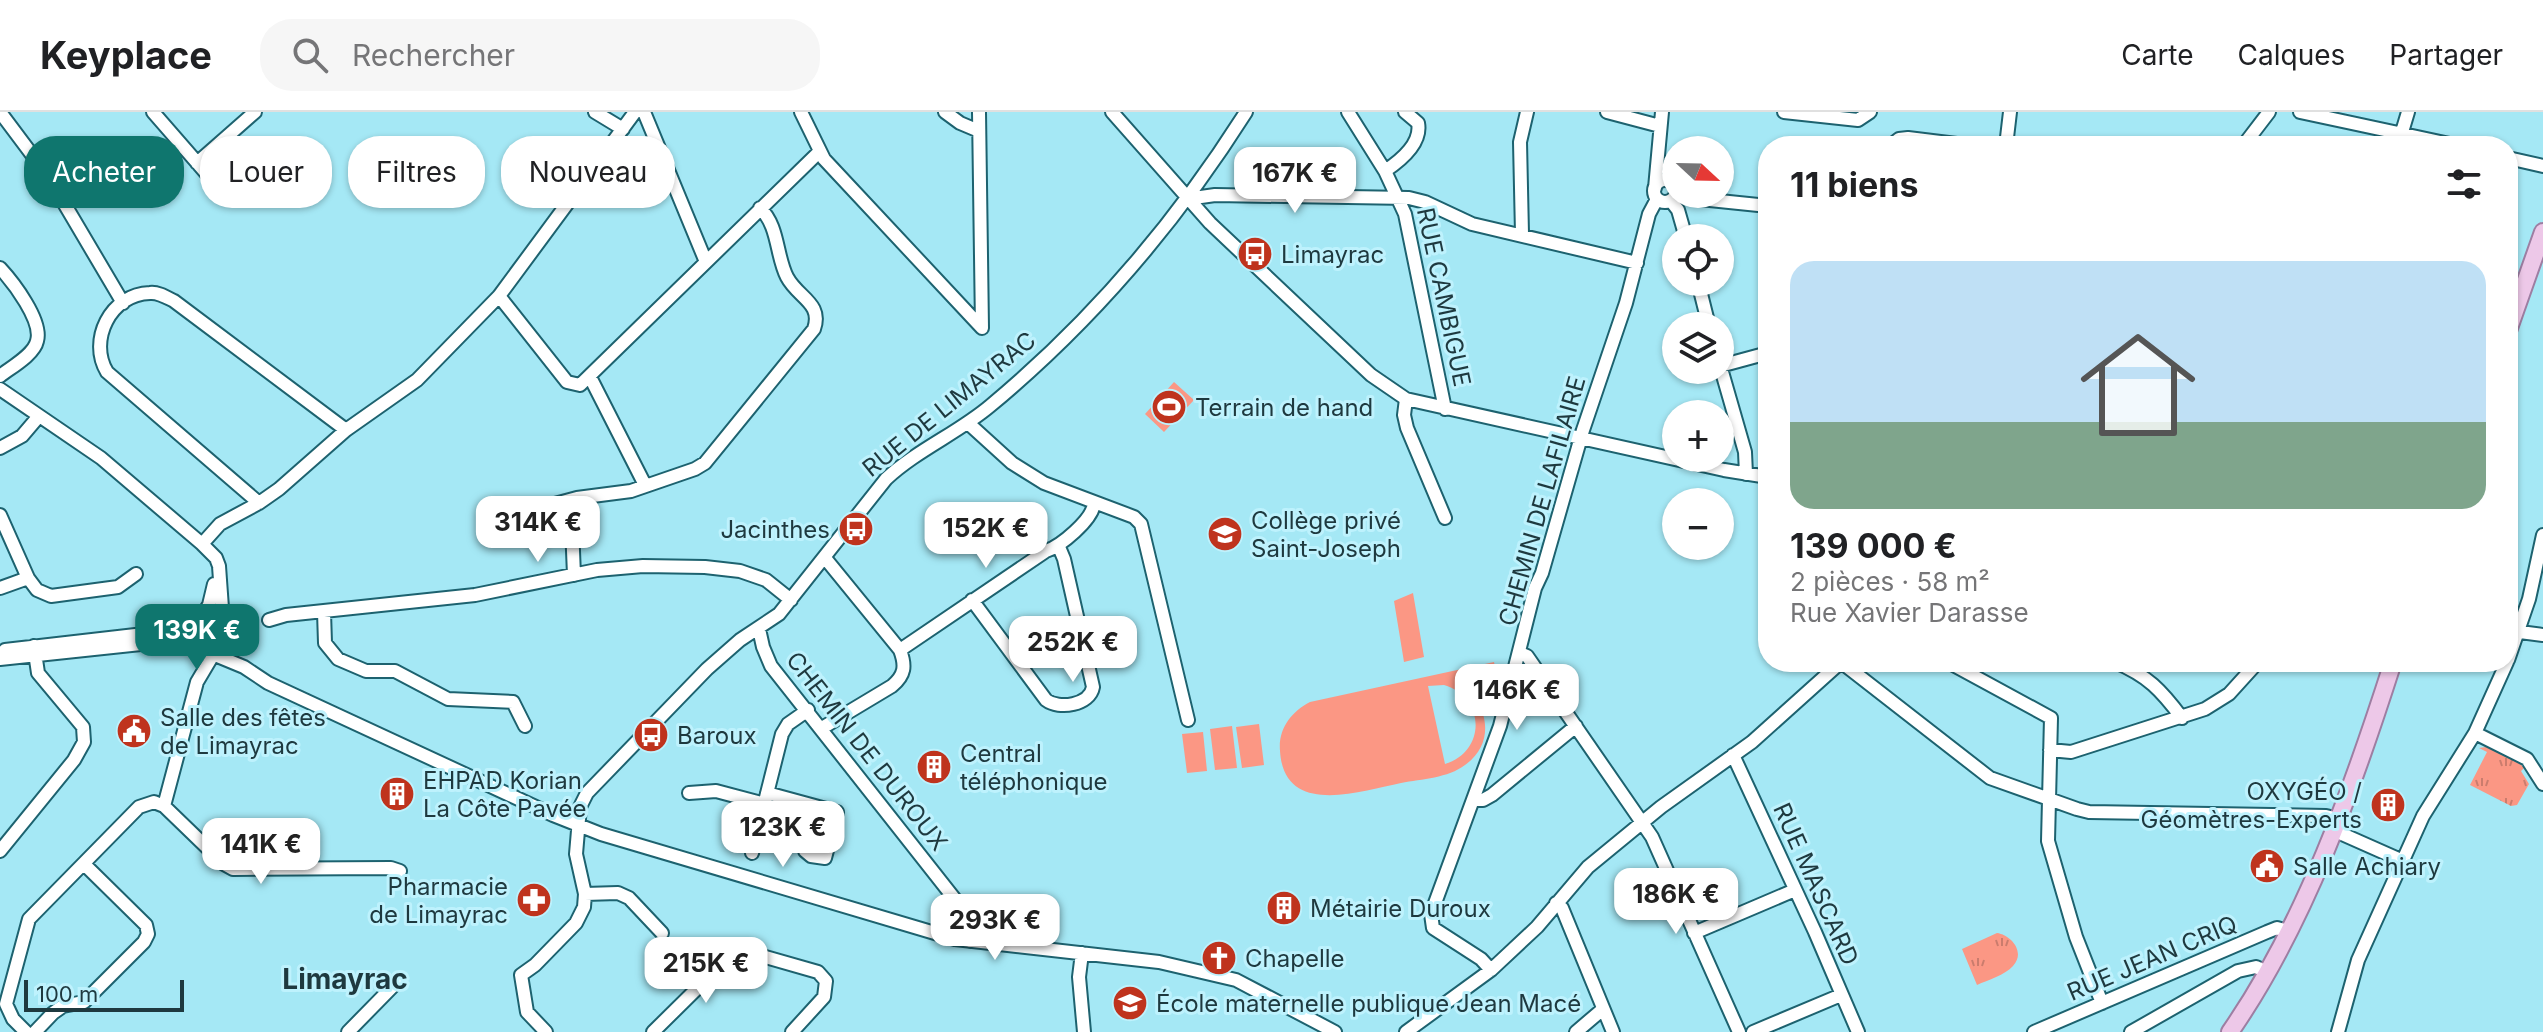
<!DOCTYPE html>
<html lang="fr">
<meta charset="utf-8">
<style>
:root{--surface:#fff;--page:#f6f6f6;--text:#202124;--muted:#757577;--line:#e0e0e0;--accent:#0f766e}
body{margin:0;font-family:Inter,sans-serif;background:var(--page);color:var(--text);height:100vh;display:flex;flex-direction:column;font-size:30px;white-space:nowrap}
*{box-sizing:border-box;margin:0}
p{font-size:26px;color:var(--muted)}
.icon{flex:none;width:44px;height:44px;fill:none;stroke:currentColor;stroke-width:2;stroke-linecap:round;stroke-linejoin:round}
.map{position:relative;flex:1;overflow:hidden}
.drawer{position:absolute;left:1758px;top:24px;width:760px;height:536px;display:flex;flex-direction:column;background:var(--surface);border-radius:32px;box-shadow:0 2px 6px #0004}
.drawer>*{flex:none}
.hud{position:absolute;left:24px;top:24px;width:760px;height:72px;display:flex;gap:16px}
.needle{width:52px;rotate:112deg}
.tools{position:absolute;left:1662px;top:24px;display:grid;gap:16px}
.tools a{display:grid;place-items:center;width:72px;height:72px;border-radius:50%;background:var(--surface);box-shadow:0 2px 6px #0004;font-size:40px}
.scale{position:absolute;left:24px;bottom:20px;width:160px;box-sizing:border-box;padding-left:8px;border:4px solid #1e393f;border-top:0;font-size:22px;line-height:28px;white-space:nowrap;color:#1e393f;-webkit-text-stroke:6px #bef2fd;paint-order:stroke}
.price{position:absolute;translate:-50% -68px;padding:0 18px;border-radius:16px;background:#fff;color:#222;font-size:26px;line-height:52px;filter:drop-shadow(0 2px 4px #0008)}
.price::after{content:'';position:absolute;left:50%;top:48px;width:24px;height:18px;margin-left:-12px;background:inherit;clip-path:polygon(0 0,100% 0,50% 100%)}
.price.on{background:var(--accent);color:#fff}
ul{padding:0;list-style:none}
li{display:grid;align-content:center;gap:16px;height:424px;padding:0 32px}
li span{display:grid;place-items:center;height:248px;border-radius:24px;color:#555}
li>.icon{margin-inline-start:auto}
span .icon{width:144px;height:144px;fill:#fffc;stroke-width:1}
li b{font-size:34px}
h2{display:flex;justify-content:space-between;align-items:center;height:96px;padding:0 32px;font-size:34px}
.tag{padding:0 28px;border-radius:32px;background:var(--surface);box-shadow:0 2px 6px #0004;font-size:28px;line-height:72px}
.tag.on{background:var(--accent);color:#fff}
header{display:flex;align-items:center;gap:48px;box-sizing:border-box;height:112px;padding:0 40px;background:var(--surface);border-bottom:2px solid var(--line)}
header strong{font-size:38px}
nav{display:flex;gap:44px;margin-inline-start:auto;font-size:28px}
.search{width:560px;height:72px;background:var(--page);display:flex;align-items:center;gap:20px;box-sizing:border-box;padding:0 28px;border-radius:32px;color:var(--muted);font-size:30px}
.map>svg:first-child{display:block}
.grass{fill:url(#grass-tufts)}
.pitch{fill:#fb9784;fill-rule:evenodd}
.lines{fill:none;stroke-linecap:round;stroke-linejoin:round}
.minor-casing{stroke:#1d626f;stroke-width:16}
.major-casing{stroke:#9d7ea2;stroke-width:20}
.minor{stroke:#fff;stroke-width:12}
.major{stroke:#edc8e8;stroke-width:16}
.labels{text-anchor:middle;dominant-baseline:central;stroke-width:6;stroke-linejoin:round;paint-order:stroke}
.poi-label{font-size:24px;fill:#1e393f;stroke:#bef2fd;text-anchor:start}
.street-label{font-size:24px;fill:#1e393f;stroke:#bef2fd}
.quarter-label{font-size:28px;font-weight:bold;fill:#1e393f;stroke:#bef2fd}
</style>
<header>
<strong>Keyplace</strong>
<div class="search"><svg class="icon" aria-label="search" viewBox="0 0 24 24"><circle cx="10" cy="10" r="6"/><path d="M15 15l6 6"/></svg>Rechercher</div>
<nav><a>Carte</a><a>Calques</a><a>Partager</a></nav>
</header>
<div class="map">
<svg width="2543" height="920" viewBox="0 0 2543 920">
<defs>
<pattern id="grass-tufts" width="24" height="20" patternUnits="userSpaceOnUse" patternTransform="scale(2)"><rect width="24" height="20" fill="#fb9784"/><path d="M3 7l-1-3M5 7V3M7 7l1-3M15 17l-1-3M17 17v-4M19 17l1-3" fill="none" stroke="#cb7c6d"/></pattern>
</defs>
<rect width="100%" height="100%" fill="#a5e8f5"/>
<path class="grass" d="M2486,635l32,14 6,7 -3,3 8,13 -12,21 -6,1 -41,-21 17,-33 -8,-4z
M1997,821c14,2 29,19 16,33 -8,9 -25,14 -36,19l-15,-36z"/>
<path class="pitch" d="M1174,270l20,18 -30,32 -19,-18z
M1413,481l11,64 -20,5 -10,-61z
M1494,550l2,9 -40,9c30,18 43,61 9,85 -17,13 -43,14 -64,18 -40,8 -117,35 -121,-32 -2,-22 11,-39 30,-49zM1444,573c41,12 43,66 1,79l-17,-78z
M1259,612l5,41 -22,3 -6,-41z
M1232,614l5,42 -22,2 -5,-41z
M1203,620l4,39 -20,2 -5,-39z"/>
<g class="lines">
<defs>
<path id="minor" d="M0,0l48,64 75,127
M153,0l74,85
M595,0l28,17
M644,0l62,150
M801,0l23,47 158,169
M945,0l15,11 19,8
M979,0l3,216
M1112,0l98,111 161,152 35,24 318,71 44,7
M1348,0l37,59 20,43 40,195
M1607,0l53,14
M1784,0l74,8 12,-8
M2300,0l159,34
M2402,20l6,-20
M1890,34l9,-7 9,-1 65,8
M2006,34l4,-34
M2243,34l26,-34
M2508,46l35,8
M197,51l58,-51
M1385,59c15,-10 37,-28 33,-48l-13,-11
M1654 79a11 11 0 1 1 22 0a11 11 0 1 1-22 0Z
M1655,76l7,-76
M1683,82l17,5 68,7
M1187,87l28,-4 194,3 16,4 47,22 165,39
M1671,89l7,9 8,28
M1522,122l-2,-92 7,-30
M0,156c13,14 43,53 37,73 -3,14 -27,27 -37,35
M1698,170l11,44
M499,184l68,86 13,3 238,-232
M1720,253l25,87 1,22
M1720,254l48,-13
M590,265l55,108
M0,277l101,69 101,86 14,14 3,8 4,56
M1406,287l-2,16 3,13 38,90
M968,311l44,40 32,20 90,34 7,7 47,196
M0,336l22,-12 17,-20
M571,390l3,73
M259,391l-152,-131c-19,-31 3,-78 43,-79 8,-1 16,4 24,8l172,129
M536,397l41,-11 54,-7 64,-22 10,-6 109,-134c9,-26 -16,-31 -27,-52 -11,-21 -8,-51 -27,-69
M0,403l28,63
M202,432l18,-20 39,-21 20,-14 67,-59 71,-50 82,-84 136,-184
M0,476l28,-10 9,12 14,6 67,-9 18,-13
M972,488l74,100c13,10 44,5 47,-13l-29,-128 -5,-12
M324,500l1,31 13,16 28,12h29l53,28 65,3 12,24
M201,505l8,-12 5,-21
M269,508l17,-5 189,-20 122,-25 46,-4 62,1 35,4 26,9 25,20
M759,517l4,18 8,19 190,241 8,15 1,19
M2520,520l23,3
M5,538l174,-20 13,-5
M900,538l146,-99c15,-5 46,-31 48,-47
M1520,541l7,3 125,181 87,195
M215,543l29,12 24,16 285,132 48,19 354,105 204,23 77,18 99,52
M0,547l169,-18c17,0 30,17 44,14 23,-4 18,-31 0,-39l-17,5 -7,12 4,14
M2508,548l21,-61 14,-64
M1841,550l149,116 87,31 12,3 237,4 12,3
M1948,550l103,56 -3,123 28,96 26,66
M2115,550c33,14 46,28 67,56
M822,616l70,-42c13,-11 14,-20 8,-36l-75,-92
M2475,621l52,26 16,25
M2050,638l21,2 134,-43 24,-15 29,-32
M1733,643l82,177 43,100
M689,681l27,-2 49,13
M767,681l70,19 -12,46 -14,-2 -6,-5 -1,-10 10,-35
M1473,688h10l9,-5 84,-69
M164,694l33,-124 16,-27
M2333,718l70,31
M0,739l74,-91 10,-18 -1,-15 -45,-54 -4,-27
M752,741l30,-119 6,-10 20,-14
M585,782l33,-1 11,5 33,35
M1556,791l6,5 51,124
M1694,821l101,-43
M1082,841l-3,24 5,55
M1491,858l-10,-11 -48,-31 -2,-14 69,-188 35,-138 7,-15 41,-143 43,-127 23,-89 8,-15
M26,920l-13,-13 -7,-15 23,-85 110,-112 15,-5 10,4 60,58 9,5 158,-1 9,3
M35,920l18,-19 10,-7 21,-4 60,-60 4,-8 -2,-9 -62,-61
M348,920l50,-51
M546,920l-19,-20 -6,-37 14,-10 41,-42 8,-16 1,-13 -9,-40 4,-47 7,-14 120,-124 33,-29 39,-26 107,-135c31,-29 72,-46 104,-73 100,-83 187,-185 256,-294
M653,920l79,-78 9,-4 77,22 8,9 -2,16 -32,35
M1406,920l85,-62 46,-43 51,-60 73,-60 91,-65 89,-80
M1576,920l27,-23
M1753,920l88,-37
M2034,920l233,-100 10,-4 11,3
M2131,920l107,-61 18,-4 11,5
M2338,920l20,-72 65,-144 52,-83 32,-71"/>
<path id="major" d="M2508,219l35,-99
M2230,920c75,-108 123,-245 163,-370"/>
</defs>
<use href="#minor" class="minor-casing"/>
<use href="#major" class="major-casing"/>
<use href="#minor" class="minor"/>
<use href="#major" class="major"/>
</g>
<defs>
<symbol id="bus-disc" viewBox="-11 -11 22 22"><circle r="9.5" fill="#bf331d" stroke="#bef2fd"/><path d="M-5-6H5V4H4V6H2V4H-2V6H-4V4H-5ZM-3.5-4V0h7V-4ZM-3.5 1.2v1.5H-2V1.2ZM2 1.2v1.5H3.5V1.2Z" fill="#fff"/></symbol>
<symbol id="stadium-disc" viewBox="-11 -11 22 22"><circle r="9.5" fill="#bf331d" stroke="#bef2fd"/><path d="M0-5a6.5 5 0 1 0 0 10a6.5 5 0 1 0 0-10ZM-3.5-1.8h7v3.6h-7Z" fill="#fff"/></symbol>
<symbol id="school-disc" viewBox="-11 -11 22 22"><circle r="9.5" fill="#bf331d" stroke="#bef2fd"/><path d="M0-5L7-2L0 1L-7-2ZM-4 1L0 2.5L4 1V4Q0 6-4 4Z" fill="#fff"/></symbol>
<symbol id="civic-disc" viewBox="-11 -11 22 22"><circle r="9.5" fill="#bf331d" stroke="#bef2fd"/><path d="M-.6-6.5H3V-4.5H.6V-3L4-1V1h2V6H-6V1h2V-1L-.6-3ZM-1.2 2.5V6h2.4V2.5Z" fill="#fff"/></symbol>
<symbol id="building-disc" viewBox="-11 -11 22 22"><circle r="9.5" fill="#bf331d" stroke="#bef2fd"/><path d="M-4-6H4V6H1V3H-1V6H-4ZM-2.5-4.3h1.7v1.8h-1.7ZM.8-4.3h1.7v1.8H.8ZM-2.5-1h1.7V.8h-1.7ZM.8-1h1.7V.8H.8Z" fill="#fff"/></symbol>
<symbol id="pharmacy-disc" viewBox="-11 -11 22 22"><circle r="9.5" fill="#bf331d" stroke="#bef2fd"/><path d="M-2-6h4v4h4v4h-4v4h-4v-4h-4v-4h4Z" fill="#fff"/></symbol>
<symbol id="church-disc" viewBox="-11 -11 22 22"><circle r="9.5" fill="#bf331d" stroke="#bef2fd"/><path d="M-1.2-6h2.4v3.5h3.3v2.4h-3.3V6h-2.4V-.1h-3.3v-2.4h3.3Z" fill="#fff"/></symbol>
</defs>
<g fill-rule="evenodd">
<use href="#bus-disc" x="1235" y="122" width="40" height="40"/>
<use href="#stadium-disc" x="1149" y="275" width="40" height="40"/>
<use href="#bus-disc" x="836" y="397" width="40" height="40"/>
<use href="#school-disc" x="1205" y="402" width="40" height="40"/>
<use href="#civic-disc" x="114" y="599" width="40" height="40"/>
<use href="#bus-disc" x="631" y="603" width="40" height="40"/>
<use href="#building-disc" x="914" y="635" width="40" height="40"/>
<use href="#building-disc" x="377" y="662" width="40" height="40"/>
<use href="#building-disc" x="2368" y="673" width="40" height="40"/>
<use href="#civic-disc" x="2247" y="734" width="40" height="40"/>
<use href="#pharmacy-disc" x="514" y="768" width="40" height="40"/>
<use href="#building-disc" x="1264" y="776" width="40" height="40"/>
<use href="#church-disc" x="1199" y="826" width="40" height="40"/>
<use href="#school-disc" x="1110" y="871" width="40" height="40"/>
</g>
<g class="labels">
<g class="poi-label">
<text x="1281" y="142">Limayrac</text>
<text x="1195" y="295">Terrain de hand</text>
<text x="1251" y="408">Collège privé<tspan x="1251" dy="28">Saint-Joseph</tspan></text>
<text x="830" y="417" text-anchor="end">Jacinthes</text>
<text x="160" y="605">Salle des fêtes<tspan x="160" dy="28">de Limayrac</tspan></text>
<text x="677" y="623">Baroux</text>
<text x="960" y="641">Central<tspan x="960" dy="28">téléphonique</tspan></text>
<text x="423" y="668">EHPAD Korian<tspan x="423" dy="28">La Côte Pavée</tspan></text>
<text x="2362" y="679" text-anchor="end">OXYGÉO /<tspan x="2362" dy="28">Géomètres-Experts</tspan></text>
<text x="2293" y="754">Salle Achiary</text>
<text x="508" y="774" text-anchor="end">Pharmacie<tspan x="508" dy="28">de Limayrac</tspan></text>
<text x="1310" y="796">Métairie Duroux</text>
<text x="1245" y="846">Chapelle</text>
<text x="1156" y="891">École maternelle publique Jean Macé</text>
</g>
<g class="street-label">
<text transform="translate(1444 185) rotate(78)">RUE CAMBIGUE</text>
<text transform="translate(949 292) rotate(-39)">RUE DE LIMAYRAC</text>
<text transform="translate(1542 389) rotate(-74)">CHEMIN DE LAFILAIRE</text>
<text transform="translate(867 639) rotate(52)">CHEMIN DE DUROUX</text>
<text transform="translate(1816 772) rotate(66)">RUE MASCARD</text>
<text transform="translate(2152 846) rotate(-23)">RUE JEAN CRIQ</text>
</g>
<g class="quarter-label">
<text x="345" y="867">Limayrac</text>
</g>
</g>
</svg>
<div class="tools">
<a><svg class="needle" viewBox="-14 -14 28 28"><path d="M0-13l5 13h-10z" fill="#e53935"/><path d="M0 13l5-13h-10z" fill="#757577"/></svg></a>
<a><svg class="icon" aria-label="locate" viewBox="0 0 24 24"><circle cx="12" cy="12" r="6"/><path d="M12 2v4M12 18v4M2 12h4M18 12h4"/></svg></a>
<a><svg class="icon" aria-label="layers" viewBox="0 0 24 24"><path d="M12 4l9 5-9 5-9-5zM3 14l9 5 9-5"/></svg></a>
<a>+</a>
<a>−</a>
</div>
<div class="scale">100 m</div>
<b class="price" style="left:1295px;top:103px">167K €</b>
<b class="price" style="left:538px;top:452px">314K €</b>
<b class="price" style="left:986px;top:458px">152K €</b>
<b class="price on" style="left:197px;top:560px">139K €</b>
<b class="price" style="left:1073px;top:572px">252K €</b>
<b class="price" style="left:1517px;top:620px">146K €</b>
<b class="price" style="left:783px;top:757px">123K €</b>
<b class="price" style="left:261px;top:774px">141K €</b>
<b class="price" style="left:1676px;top:824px">186K €</b>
<b class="price" style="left:995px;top:850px">293K €</b>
<b class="price" style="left:706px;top:893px">215K €</b>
<div class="hud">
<a class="tag on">Acheter</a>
<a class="tag">Louer</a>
<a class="tag">Filtres</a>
<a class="tag">Nouveau</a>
</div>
<section class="drawer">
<h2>11 biens<svg class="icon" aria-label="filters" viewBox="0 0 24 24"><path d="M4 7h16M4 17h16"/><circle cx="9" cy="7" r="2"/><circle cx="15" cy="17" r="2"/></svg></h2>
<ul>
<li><span style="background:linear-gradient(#bfe0f5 65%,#7fa58c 0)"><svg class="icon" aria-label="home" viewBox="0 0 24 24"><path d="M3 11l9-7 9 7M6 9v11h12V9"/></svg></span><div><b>139 000 €</b><p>2 pièces · 58 m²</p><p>Rue Xavier Darasse</p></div></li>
</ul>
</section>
</div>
